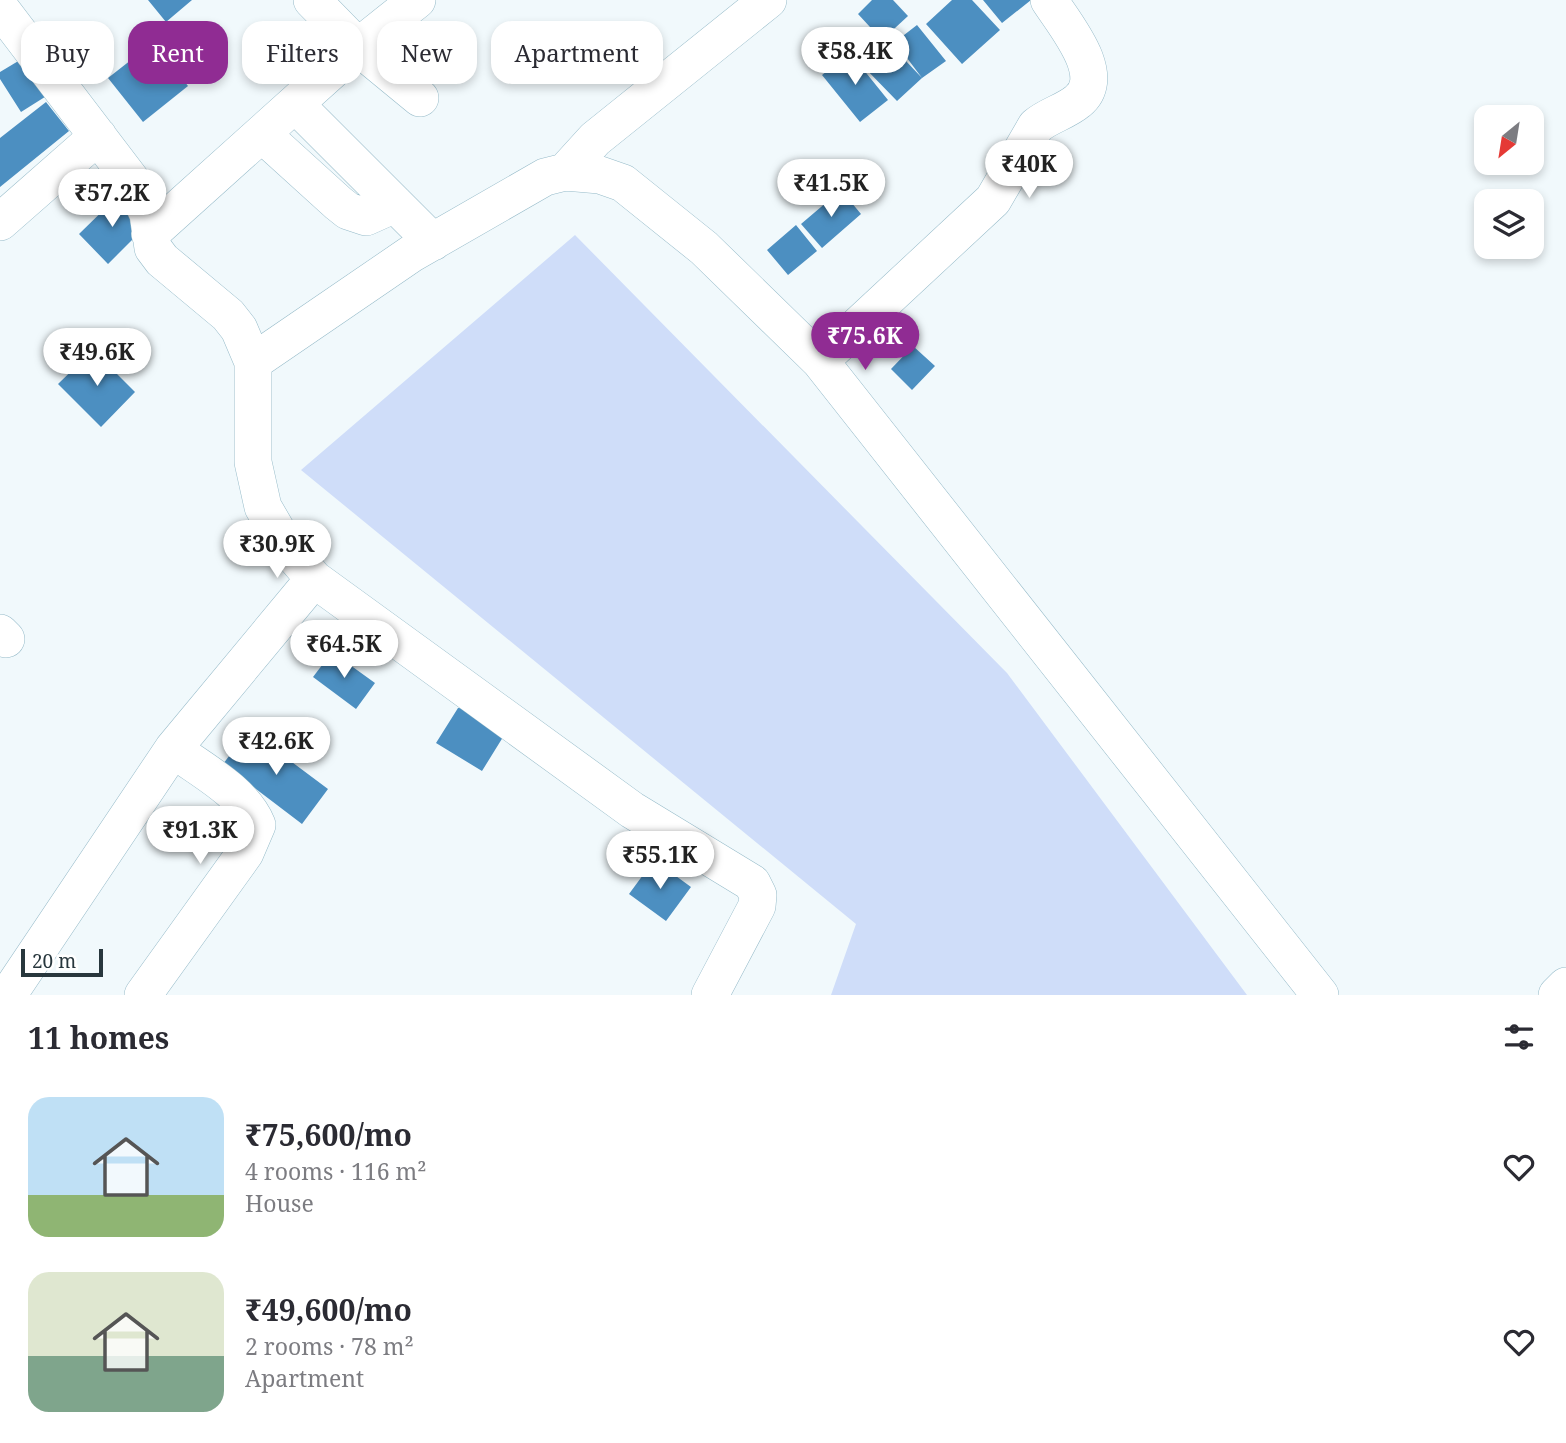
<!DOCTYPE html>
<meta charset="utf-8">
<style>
:root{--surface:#fff;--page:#f2f2f3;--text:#2b2b33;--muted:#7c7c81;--accent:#902c93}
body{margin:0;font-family:"Noto Serif",serif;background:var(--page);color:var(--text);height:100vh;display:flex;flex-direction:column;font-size:26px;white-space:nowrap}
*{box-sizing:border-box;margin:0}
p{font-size:23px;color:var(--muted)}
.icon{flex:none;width:38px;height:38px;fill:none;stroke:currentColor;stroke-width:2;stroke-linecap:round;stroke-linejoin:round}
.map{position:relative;height:995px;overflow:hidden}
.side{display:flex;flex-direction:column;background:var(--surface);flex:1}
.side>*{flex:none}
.hud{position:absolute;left:21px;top:21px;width:700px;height:63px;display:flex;gap:14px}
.needle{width:46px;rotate:210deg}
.controls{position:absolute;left:1474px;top:105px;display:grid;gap:14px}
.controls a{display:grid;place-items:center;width:70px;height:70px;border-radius:14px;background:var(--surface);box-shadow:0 4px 10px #0003;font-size:35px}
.scale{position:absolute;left:21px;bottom:18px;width:82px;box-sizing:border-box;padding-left:7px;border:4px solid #28373d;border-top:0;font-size:19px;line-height:24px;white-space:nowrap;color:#28373d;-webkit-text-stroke:5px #fff;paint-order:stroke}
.price{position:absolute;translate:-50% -60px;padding:0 16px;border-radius:24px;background:#fff;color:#222;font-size:23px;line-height:46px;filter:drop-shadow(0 2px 4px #0008)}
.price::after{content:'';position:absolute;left:50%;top:42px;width:21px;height:16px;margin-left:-10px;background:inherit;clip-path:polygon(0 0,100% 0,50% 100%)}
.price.selected{background:var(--accent);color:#fff}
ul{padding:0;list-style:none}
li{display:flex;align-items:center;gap:21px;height:175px;padding:0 28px}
li span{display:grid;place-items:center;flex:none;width:196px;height:140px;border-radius:21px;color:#555}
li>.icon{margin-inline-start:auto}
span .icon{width:84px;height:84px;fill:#fffc;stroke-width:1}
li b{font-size:30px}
h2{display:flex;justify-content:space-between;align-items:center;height:84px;padding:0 28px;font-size:30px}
.pill{padding:0 24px;border-radius:21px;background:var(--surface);box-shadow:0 4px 10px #0003;font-size:24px;line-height:63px}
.pill.selected{background:var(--accent);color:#fff}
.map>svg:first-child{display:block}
.water{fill:#cfddf9}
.building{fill:#4c8fc1}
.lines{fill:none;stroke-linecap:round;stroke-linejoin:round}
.minor-casing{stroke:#96bbc9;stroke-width:38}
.minor{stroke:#fff;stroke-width:37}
</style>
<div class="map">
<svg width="1566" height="995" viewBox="0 0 1566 995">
<rect width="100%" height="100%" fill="#f1f9fc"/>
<path class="water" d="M575,235l432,438 240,322h-416l25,-71 -555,-454z"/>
<path class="building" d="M148,0h44l-26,22z
M872,0h21l15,16 -26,24 -24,-26z
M952,0h20l28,30 -38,34 -36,-40z
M983,0h48l-29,23z
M917,25l29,36 -24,17 -27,-36z
M154,42l34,44 -45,36 -35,-44z
M888,42l34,36 -25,23 -35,-36z
M850,53l38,47 -28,22 -38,-47z
M25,57l23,38 -27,17 -21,-33v-7z
M46,102l23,29 -69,56v-49z
M841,190l20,24 -39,34 -21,-24z
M123,191l18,40 -33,33 -29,-30z
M796,225l21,26 -29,24 -21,-25z
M913,346l22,20 -23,24 -21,-21z
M93,350l42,42 -34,35 -43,-43z
M332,652l43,31 -19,26 -43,-32z
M458,708l18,1 32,20 -26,42 -46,-28z
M249,730l79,59 -26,35 -79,-60z
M654,860l37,27 -25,34 -37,-27z"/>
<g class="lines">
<defs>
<path id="minor" d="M312,0l46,47 62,51
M0,8l134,176 14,30 5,34 9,12 66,55 11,14 14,33v100l10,45 22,38 29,34 318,231 120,73 6,12 -1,11 -47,89
M295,104l138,138
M262,134l76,69 10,8 18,6 29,-13
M565,172l30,-33 173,-139
M0,222l98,-86
M150,234l208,-187 59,-47
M820,361l173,-161 43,-74c13,-11 29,-14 42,-25 31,-25 -13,-76 -29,-101
M253,362l158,-108 134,-77 20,-5 35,3 23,8 81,65 116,113 500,634
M0,633l6,6
M8,995l165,-246 141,-170
M143,995l102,-142 12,-28c-14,-34 -56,-55 -84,-76
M1557,995l9,-9"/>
</defs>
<use href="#minor" class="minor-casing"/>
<use href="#minor" class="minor"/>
</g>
</svg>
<div class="controls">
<a><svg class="needle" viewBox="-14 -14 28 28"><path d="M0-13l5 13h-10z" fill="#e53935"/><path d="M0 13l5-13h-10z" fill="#7c7c81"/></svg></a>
<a><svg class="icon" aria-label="layers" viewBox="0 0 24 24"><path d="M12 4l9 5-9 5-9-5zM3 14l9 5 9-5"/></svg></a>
</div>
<div class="scale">20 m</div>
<b class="price" style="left:855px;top:87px">₹58.4K</b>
<b class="price" style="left:1029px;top:200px">₹40K</b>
<b class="price" style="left:831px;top:219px">₹41.5K</b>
<b class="price" style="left:112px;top:229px">₹57.2K</b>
<b class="price selected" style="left:865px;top:372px">₹75.6K</b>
<b class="price" style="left:97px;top:388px">₹49.6K</b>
<b class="price" style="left:277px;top:580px">₹30.9K</b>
<b class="price" style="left:344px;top:680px">₹64.5K</b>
<b class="price" style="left:276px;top:777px">₹42.6K</b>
<b class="price" style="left:200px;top:866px">₹91.3K</b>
<b class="price" style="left:660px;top:891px">₹55.1K</b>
<div class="hud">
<a class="pill">Buy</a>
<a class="pill selected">Rent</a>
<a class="pill">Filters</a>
<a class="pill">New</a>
<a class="pill">Apartment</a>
</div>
</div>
<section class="side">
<h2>11 homes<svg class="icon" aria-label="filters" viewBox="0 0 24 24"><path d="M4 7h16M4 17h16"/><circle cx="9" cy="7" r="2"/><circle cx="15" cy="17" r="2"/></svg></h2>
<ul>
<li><span style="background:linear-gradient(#bfe0f5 70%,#8fb573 0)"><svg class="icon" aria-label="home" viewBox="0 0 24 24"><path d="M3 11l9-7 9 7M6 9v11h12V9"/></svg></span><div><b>₹75,600/mo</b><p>4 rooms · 116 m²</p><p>House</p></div><svg class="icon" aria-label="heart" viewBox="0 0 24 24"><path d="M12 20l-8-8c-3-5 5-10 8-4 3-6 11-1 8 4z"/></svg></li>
<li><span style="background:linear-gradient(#dfe7d0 60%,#7fa58c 0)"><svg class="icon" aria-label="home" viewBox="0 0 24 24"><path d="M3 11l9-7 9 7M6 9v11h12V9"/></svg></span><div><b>₹49,600/mo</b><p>2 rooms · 78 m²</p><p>Apartment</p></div><svg class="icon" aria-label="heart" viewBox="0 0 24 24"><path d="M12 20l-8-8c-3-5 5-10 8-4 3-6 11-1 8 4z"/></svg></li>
</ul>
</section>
